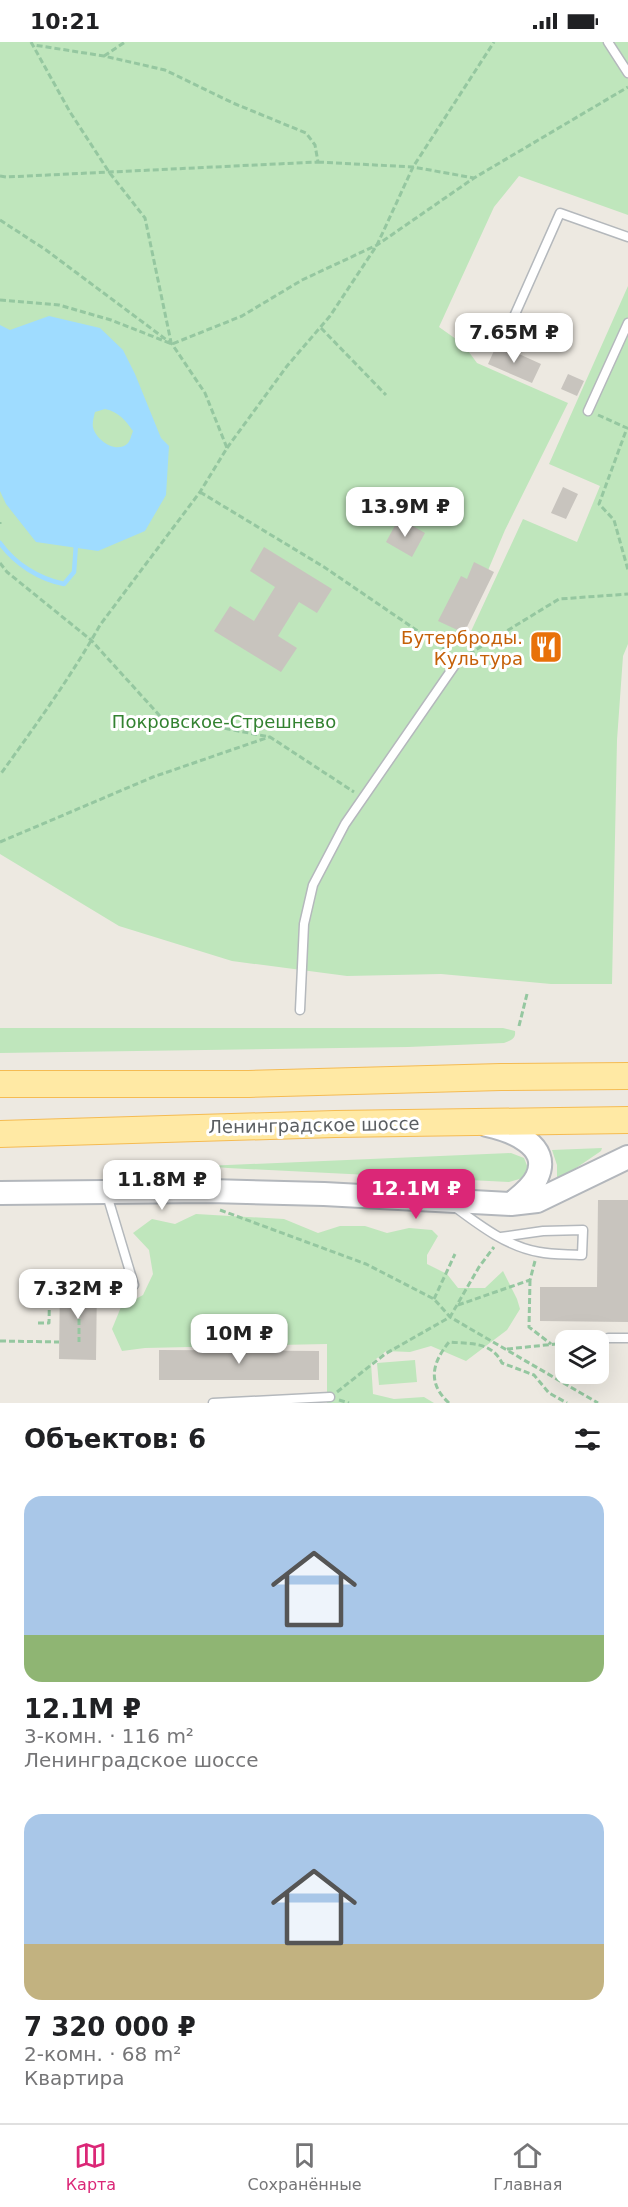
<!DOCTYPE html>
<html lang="ru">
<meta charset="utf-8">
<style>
:root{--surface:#fff;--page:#f6f6f6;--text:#202124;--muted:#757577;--line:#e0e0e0;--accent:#db2777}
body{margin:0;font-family:"DejaVu Sans",sans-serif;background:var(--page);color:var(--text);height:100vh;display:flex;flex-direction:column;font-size:22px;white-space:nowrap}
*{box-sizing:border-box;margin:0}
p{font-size:20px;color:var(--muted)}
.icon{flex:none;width:33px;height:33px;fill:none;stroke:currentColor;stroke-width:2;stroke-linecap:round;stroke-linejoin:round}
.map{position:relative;height:1361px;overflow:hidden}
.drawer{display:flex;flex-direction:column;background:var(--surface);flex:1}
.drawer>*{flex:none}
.buttons{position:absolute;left:555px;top:1288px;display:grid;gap:12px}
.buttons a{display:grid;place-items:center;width:54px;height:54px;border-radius:12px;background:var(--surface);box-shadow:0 6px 24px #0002;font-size:30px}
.price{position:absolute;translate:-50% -51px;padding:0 14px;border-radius:12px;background:#fff;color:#222;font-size:20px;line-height:39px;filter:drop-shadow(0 2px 3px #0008)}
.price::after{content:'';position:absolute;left:50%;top:36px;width:18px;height:14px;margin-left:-9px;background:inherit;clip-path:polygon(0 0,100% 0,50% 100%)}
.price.on{background:var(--accent);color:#fff}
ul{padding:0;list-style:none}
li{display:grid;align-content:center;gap:12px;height:318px;padding:0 24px}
li span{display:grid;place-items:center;height:186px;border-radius:18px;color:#555}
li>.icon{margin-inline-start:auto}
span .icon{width:108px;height:108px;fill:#fffc;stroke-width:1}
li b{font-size:26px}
h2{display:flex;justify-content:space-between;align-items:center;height:72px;padding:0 24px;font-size:26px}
.status{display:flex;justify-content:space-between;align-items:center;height:42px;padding:0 30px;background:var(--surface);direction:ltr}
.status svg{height:16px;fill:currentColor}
.tab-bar{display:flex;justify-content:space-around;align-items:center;height:84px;border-top:2px solid var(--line);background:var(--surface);font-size:16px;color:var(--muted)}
.tab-bar a{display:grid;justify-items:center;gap:3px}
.tab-bar .on{color:var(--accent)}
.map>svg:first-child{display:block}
.green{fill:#bfe6bc}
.water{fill:#9fdcff;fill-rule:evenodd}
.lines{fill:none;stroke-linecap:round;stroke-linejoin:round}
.stream{stroke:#9fdcff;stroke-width:4.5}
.building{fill:#c8c4be}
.lane-casing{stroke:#b4b8bc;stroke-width:11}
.secondary-casing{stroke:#b3b7bc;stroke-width:26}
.primary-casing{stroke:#f5bb52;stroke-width:28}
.path{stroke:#95c7a0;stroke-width:3;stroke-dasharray:6 3;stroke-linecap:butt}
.lane{stroke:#fff;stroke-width:8}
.secondary{stroke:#fff;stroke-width:22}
.primary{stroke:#ffe9a4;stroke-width:26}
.labels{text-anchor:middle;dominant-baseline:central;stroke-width:6;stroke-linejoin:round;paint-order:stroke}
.food-label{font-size:18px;fill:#c56008;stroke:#fff;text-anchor:end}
.park-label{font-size:18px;fill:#338231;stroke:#fff}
.street-label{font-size:18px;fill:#5a5e62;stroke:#fff}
</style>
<div class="status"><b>10:21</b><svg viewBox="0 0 49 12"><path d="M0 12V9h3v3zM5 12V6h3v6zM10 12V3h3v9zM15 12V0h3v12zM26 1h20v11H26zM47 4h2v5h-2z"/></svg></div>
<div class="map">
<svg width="628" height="1361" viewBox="0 0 628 1361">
<rect width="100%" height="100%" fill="#ede9e1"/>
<path class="green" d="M0,0h628v173l-109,-39 -25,31 -55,120 24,17 14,19 91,40 -63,127 -45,107 7,3 56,-121 54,23 23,-56 -51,-22 79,-178v358l-5,12 -6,84 -5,244h-61l-110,-10 -94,2 -115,-15 -113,-35 -119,-72z
M0,986h503l12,3c1,8 -4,9 -11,12l-96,4 -408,6z
M602,1106l-1,3 -44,30v-16l-5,-15z
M511,1111l13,5 4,10 -5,10 -14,4 -281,-14 -23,-2z
M196,1172l88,5 34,14 22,-7h25l22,7 22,-5 23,2 6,6 -11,19v9l20,10 11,14h27l18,-17 14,28 3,10 -13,21 -41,31 -35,-15 -21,6 -24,-1 -15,12 2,31 21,5 30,-2 10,6h-107v-59l-182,4 -23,3 -10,-22 9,-22 22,-12 10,-21 -4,-24 -16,-17 19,-14 23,5z
M415,1318l2,22 -38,3 -2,-22z"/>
<path class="water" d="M49,274l51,12 23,22 12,24 26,64 8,8 -3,49 -21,36 -47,20 -62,-9 -30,-38 -6,-13v-166l10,5zM105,367c14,3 20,11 28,22 -2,5 -3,11 -6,13 -12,10 -32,-5 -34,-17 -1,-4 1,-11 2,-15z"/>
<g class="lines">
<path class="stream" d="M0,501c15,21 39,36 64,41l10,-12 2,-28"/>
</g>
<path class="building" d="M497,302l44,20 -9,19 -44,-19z
M568,332l16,7 -7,15 -16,-7z
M563,445l15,7 -12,25 -15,-6z
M399,476l26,15 -13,24 -26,-15z
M264,505l68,42 -15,24 -18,-11 -21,34 19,12 -16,24 -67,-41 16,-25 24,15 21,-34 -25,-16z
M474,520l20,10 -30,61 -26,-12 23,-45 6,3z
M539 604a8 8 0 1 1 16 0a8 8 0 1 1-16 0Z
M598,1158h30v122l-88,-1v-34h57z
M60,1239l37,1 -1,78 -37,-1z
M159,1308l160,1v29h-160z"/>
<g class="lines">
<defs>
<path id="lane" d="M608,0l20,31
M504,297l56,-126 68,24
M588,369l40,-88
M300,968l4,-86 9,-39 32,-61 114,-165
M107,1153l27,90
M455,1165c24,18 53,40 84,45 14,3 29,2 43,3l1,-25 -40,1 -42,6
M608,1296h20
M213,1361l117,-6"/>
<path id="secondary" d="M487,1083c23,5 65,20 50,52 -5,11 -16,19 -26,27
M0,1151l210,-2 114,3 187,10 26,-3 91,-44"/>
<path id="primary" d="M0,1042h249l252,-7 127,-1
M0,1092l335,-10 293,-4"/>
</defs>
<use href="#lane" class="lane-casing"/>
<use href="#secondary" class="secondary-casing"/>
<use href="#primary" class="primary-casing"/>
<path class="path" d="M31,0l39,70 39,60 36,46 26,124
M104,14l21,-14
M318,120l95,5 61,11
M0,134l6,1 312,-15 -3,-17 -9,-12 -73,-30 -68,-33 -61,-14 -70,-11
M0,178l46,30 126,94 33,49 22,55 -27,44 -100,133c-29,52 -65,101 -100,150
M0,258l59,5 52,15 61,24 70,-28 60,-36 75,-35 97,-67 154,-91
M321,286l65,67
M598,373l29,13 -28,76 15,16 14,50
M227,406l60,-82 43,-50 47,-71 36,-78 81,-125
M200,450l124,75 126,86
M0,480v2
M0,521l7,9 84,68 69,76 110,21 84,55
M469,612l90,-55 69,-5
M0,800l153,-65 116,-40
M519,984l8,-32
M220,1168l146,54 68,35 16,18 148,86
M530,1238l-1,47 22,17
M434,1257l21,-45
M79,1259v41
M458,1263l72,-25 5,-19
M38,1281h11l1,-51h30l-1,9
M0,1299l59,1
M583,1299l13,-1
M507,1307l59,-6
M337,1350l48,-38 65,-37 29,-50 15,-20
M339,1358l10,3
M449,1361c-22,-20 -17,-40 0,-61 21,2 42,-1 53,21l32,12 15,18 18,10"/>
<use href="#lane" class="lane"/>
<use href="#secondary" class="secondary"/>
<use href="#primary" class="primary"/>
</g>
<defs>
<symbol id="restaurant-square" viewBox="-11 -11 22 22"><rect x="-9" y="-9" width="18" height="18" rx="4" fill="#e8710a" stroke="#fff"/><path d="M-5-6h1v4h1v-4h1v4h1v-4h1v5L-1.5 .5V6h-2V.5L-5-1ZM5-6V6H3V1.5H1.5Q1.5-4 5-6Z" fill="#fff"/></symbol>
</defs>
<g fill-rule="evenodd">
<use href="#restaurant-square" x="527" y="586" width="38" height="38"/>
</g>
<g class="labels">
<g class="food-label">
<text x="523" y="595">Бутерброды.<tspan x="523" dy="21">Культура</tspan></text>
</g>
<g class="park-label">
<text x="224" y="679">Покровское-Стрешнево</text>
</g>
<g class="street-label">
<text transform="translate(314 1083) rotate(-1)">Ленинградское шоссе</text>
</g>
</g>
</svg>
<div class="buttons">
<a><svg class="icon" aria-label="layers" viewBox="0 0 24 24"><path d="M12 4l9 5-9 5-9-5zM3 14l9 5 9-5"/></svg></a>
</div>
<b class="price" style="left:514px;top:322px">7.65M ₽</b>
<b class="price" style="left:405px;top:496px">13.9M ₽</b>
<b class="price" style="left:162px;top:1169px">11.8M ₽</b>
<b class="price on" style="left:416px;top:1178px">12.1M ₽</b>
<b class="price" style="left:78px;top:1278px">7.32M ₽</b>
<b class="price" style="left:239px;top:1323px">10M ₽</b>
</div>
<section class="drawer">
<h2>Объектов: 6<svg class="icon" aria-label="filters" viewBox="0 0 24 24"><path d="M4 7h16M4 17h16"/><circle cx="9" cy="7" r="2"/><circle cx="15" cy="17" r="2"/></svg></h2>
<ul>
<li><span style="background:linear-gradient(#a9c7e8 75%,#8fb573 0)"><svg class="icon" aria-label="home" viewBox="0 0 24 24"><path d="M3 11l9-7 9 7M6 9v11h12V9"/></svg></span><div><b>12.1M ₽</b><p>3-комн. · 116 m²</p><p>Ленинградское шоссе</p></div></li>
<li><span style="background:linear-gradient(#a9c7e8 70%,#c2b280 0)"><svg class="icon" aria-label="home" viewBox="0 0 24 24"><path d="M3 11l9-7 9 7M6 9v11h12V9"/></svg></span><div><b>7 320 000 ₽</b><p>2-комн. · 68 m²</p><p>Квартира</p></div></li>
</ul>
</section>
<nav class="tab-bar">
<a class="on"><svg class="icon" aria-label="map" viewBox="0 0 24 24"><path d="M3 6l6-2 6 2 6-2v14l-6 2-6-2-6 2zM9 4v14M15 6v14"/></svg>Карта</a>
<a><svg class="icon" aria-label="saved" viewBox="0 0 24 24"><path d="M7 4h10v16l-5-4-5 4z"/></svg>Сохранённые</a>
<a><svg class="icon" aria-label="home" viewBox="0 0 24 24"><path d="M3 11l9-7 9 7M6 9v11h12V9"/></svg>Главная</a>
</nav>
